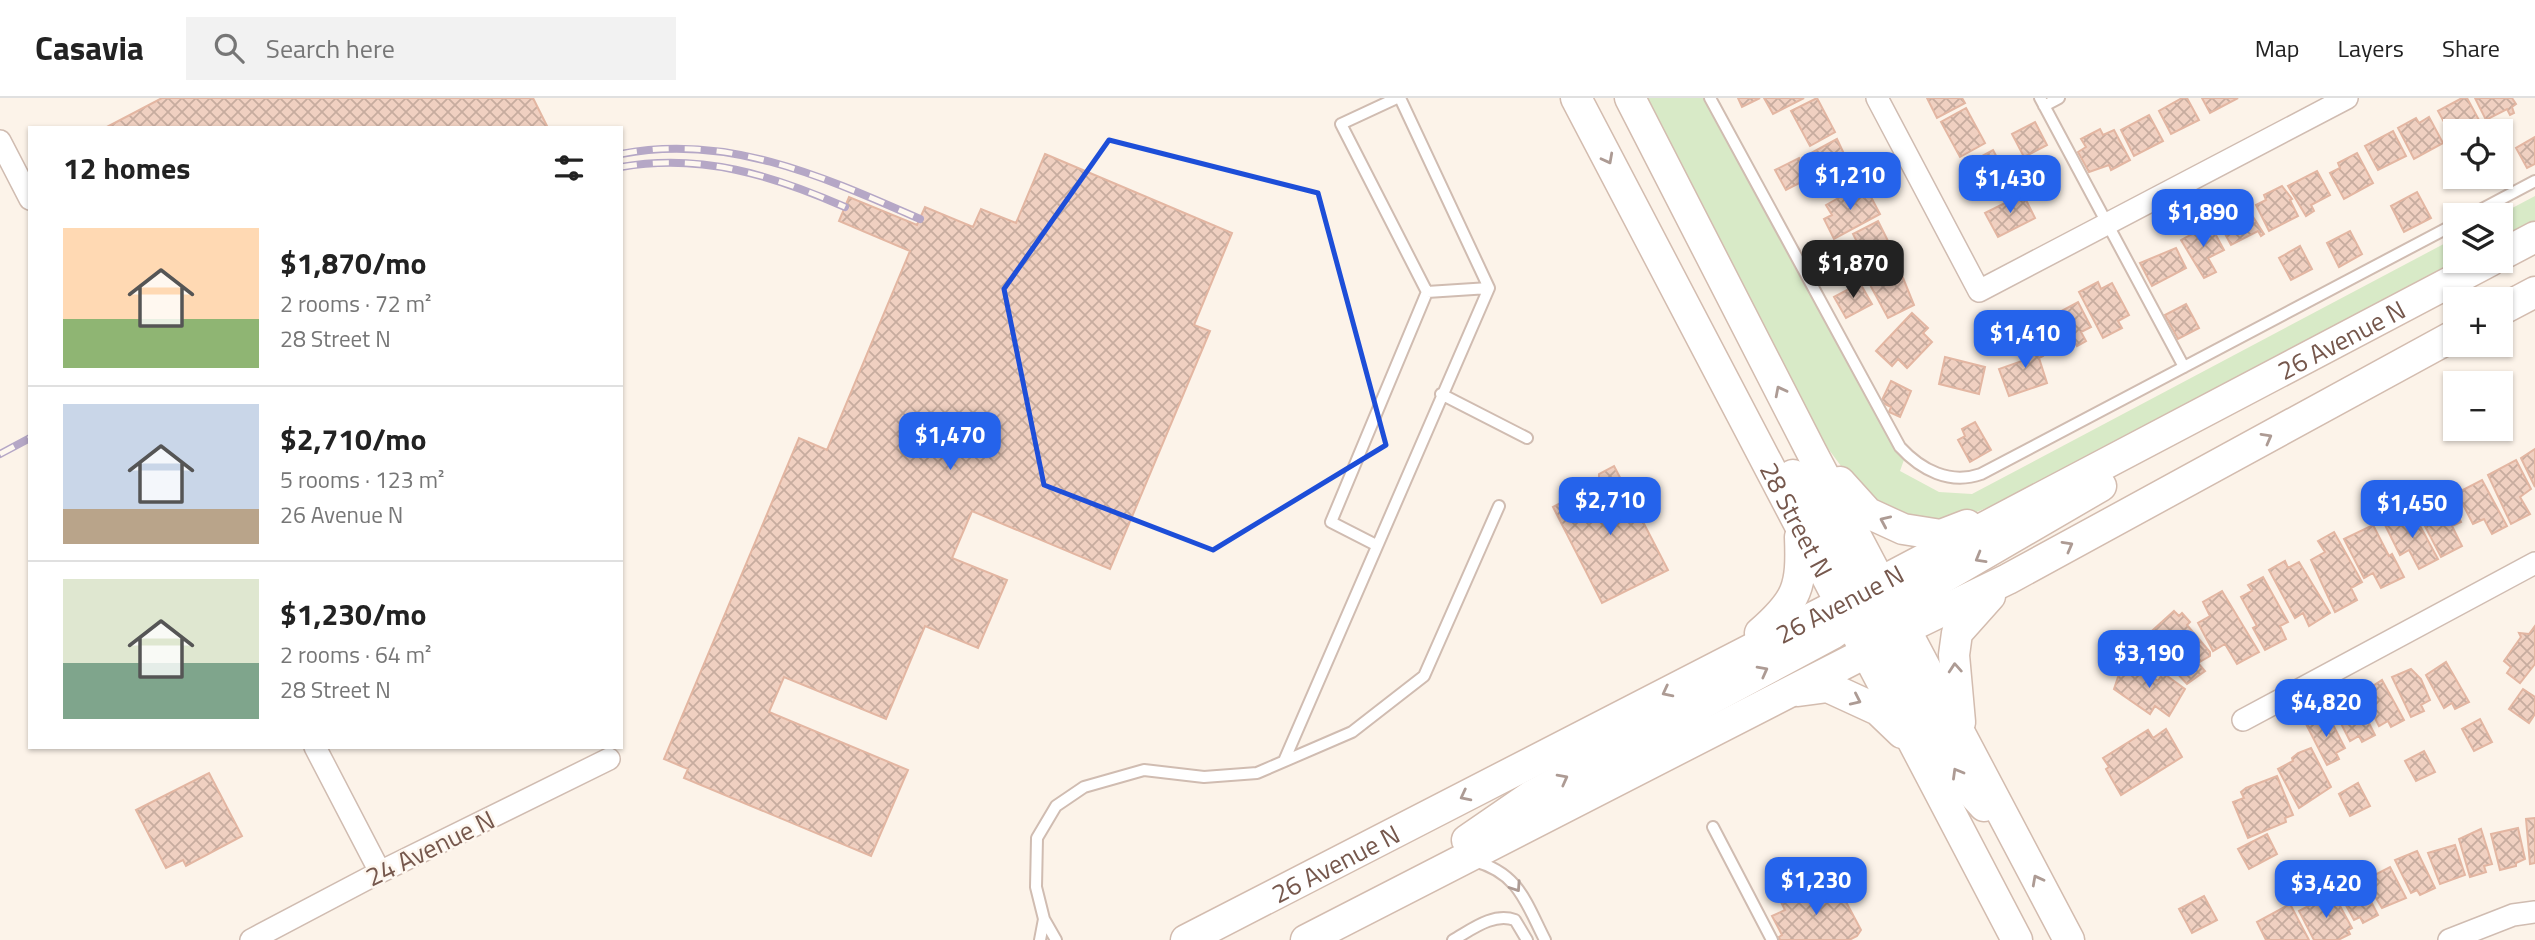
<!DOCTYPE html>
<meta charset="utf-8">
<style>
:root{--surface:#fff;--page:#f2f2f2;--text:#222;--muted:#767676;--line:#e0e0e0;--accent:#2563eb}
body{margin:0;font-family:"Titillium Web",sans-serif;background:var(--page);color:var(--text);height:100vh;display:flex;flex-direction:column;font-size:26px;white-space:nowrap}
*{box-sizing:border-box;margin:0}
p{font-size:23px;color:var(--muted)}
.icon{flex:none;width:38px;height:38px;fill:none;stroke:currentColor;stroke-width:2;stroke-linecap:round;stroke-linejoin:round}
.map{position:relative;flex:1;overflow:hidden}
.side{position:absolute;left:28px;top:28px;width:595px;height:623px;display:flex;flex-direction:column;background:var(--surface);border-radius:0px;box-shadow:0 2px 5px #0004}
.side>*{flex:none}
.controls{position:absolute;left:2443px;top:21px;display:grid;gap:14px}
.controls a{display:grid;place-items:center;width:70px;height:70px;border-radius:0px;background:var(--surface);box-shadow:0 2px 5px #0004;font-size:35px}
.price{position:absolute;translate:-50% -60px;padding:0 16px;border-radius:14px;background:var(--accent);color:#fff;font-size:23px;line-height:46px;filter:drop-shadow(0 2px 4px #0008)}
.price::after{content:'';position:absolute;left:50%;top:42px;width:21px;height:16px;margin-left:-10px;background:inherit;clip-path:polygon(0 0,100% 0,50% 100%)}
.price.active{background:#222;color:#fff}
ul{padding:0;list-style:none}
li{display:flex;align-items:center;gap:21px;height:175px;padding:0 35px}
li+li{border-top:2px solid var(--line)}
li span{display:grid;place-items:center;flex:none;width:196px;height:140px;border-radius:0px;color:#555}
li>.icon{margin-inline-start:auto}
span .icon{width:84px;height:84px;fill:#fffc;stroke-width:1}
li b{font-size:30px}
h2{display:flex;justify-content:space-between;align-items:center;height:84px;padding:0 35px;font-size:30px}
header{display:flex;align-items:center;gap:42px;box-sizing:border-box;height:98px;padding:0 35px;background:var(--surface);border-bottom:2px solid var(--line)}
header strong{font-size:33px}
nav{display:flex;gap:38px;margin-inline-start:auto;font-size:24px}
.search{width:490px;height:63px;background:var(--page);display:flex;align-items:center;gap:18px;box-sizing:border-box;padding:0 24px;border-radius:0px;color:var(--muted);font-size:26px}
.map>svg:first-child{display:block}
.grass{fill:#d8eac7}
.building{fill:url(#building-cross-hatch);stroke:#e3b6a2;stroke-width:2}
.lines{fill:none;stroke-linecap:round;stroke-linejoin:round}
.service-casing{stroke:#d0bcb1;stroke-width:14}
.minor-casing{stroke:#d0bcb1;stroke-width:24}
.secondary-casing{stroke:#d3bcaf;stroke-width:33}
.service{stroke:#fff;stroke-width:10}
.minor{stroke:#fff;stroke-width:21}
.secondary{stroke:#fff;stroke-width:30}
.rail-casing{stroke:#b5a7c6;stroke-width:8}
.rail{stroke:#fef7ef;stroke-width:5;stroke-dasharray:16;stroke-linecap:butt}
.oneway{stroke:#ad9b94}
.marked{fill:none;stroke:#1d4ed8;stroke-width:5;stroke-linejoin:round}
.labels{text-anchor:middle;dominant-baseline:central;stroke-width:5;stroke-linejoin:round;paint-order:stroke}
.street-label{font-size:26px;fill:#76584d;stroke:#fef7ef}
</style>
<header>
<strong>Casavia</strong>
<div class="search"><svg class="icon" aria-label="search" viewBox="0 0 24 24"><circle cx="10" cy="10" r="6"/><path d="M15 15l6 6"/></svg>Search here</div>
<nav><a>Map</a><a>Layers</a><a>Share</a></nav>
</header>
<div class="map">
<svg width="2535" height="842" viewBox="0 0 2535 842">
<defs>
<pattern id="building-cross-hatch" width="8" height="8" patternUnits="userSpaceOnUse" patternTransform="scale(1.75)"><rect width="8" height="8" fill="#f0d0c1"/><path d="M0 0l8 8M0 8l8-8" fill="none" stroke="#c7ac9f"/></pattern>
</defs>
<rect width="100%" height="100%" fill="#fcf3e9"/>
<path class="grass" d="M1644,0h67l195,356 -6,17 39,21 33,2 483,-256v23h35l-482,238 -68,28 -68,-19 -48,-65z
M2535,98v41l-34,18 -2,-40z"/>
<path class="building" d="M162,0h371l15,30h-443z
M1738,0h22l-18,9z
M1764,0h40l-31,16z
M1817,0l18,34 -25,14 -19,-35z
M1927,0h35l3,5 -28,15z
M2182,0h5l12,22 -28,14 -12,-23z
M2202,0h36l-28,15z
M2462,0h5l12,22 -28,15 -13,-24z
M2475,0h37l4,6 -4,3 2,6 -4,2 -3,-6 -21,11z
M1966,10l19,35 -25,14 -19,-35z
M2149,17l14,26 -29,15 -13,-26z
M2429,19l14,26 -29,16 -16,-31 18,-10 3,5z
M2035,24l12,23 -23,12 -12,-23z
M2100,31l3,6 11,-5 16,30 -19,10 -2,-5 -20,7 -11,-20 8,-5 -5,-8z
M2393,33l13,25 -28,14 -13,-24z
M2535,39v27l-8,4 -11,-20z
M1837,41l17,36 -22,12 -4,-8 -12,6 -14,-27z
M1993,52l18,34 -28,15 -10,-17 6,-4 -8,-16z
M2357,55l16,30 -29,16 -14,-26 10,-5 -2,-5z
M1045,56l187,79 -38,92 16,6 -100,238 -138,-58 -20,47 55,22 -29,68 -53,-22 -39,93 -102,-42 -15,35 139,58 -37,86 -187,-78 4,-9 -24,-10 135,-321 28,12 83,-199 -71,-30 10,-24 68,28 8,-18 48,20 8,-18 35,14z
M1799,60l10,20 -23,12 -11,-20z
M2317,73l13,24 -19,10 3,6 -8,5 -18,-30z
M2282,88l10,13 -2,1 8,16 -29,15 -13,-26 10,-5 -2,-5z
M1858,89l6,11 6,-3 10,19 -46,25 -10,-20 8,-4 -6,-10z
M2417,94l14,26 -27,14 -13,-26z
M2023,96l12,24 -37,19 -13,-24z
M2246,108l18,28 -3,2 -3,-5 -27,14 -13,-24z
M1878,123l19,38 -33,15 -9,-18 7,-4 -9,-18z
M2210,126l14,26 -16,8 8,14 -12,6 -23,-38z
M2350,133l12,23 -23,13 -12,-24z
M2300,148l12,23 -21,11 -12,-22z
M2176,150l10,20 -34,18 -12,-23z
M1899,170l15,37 -26,13 -19,-35z
M2098,184l3,7 11,-6 17,32 -11,6 4,7 -19,10 -24,-46z
M1860,185l12,21 -26,14 -12,-21z
M2078,204l13,25 -10,5 5,9 -9,5 -2,-4 -18,10 -16,-30z
M2186,206l13,24 -21,11 -13,-24z
M1912,215l16,15 -5,5 9,9 -25,26 -9,-9 -6,7 -16,-15z
M2037,239l6,19 -4,2 8,25 -38,13 -10,-27 26,-9 -6,-17z
M1945,259l40,10 -6,27 -40,-10z
M1891,283l20,10 -11,26 -11,-5 2,-5 -10,-5z
M1975,324l16,28 -21,12 -12,-22 7,-4 -3,-7z
M2535,351v38l-14,-29z
M2516,362l15,29 -11,8 10,17 -19,10 -23,-49z
M1614,368l54,104 -66,33 -49,-96 46,-24v-9z
M2482,382l25,46 -15,8 -8,-15 -11,5 -16,-31z
M2444,391l17,33 -9,4 10,20 -21,11 -27,-52z
M2412,413l26,48 -19,10 -10,-19 -9,5 -15,-30z
M2373,427l16,31 3,-2 12,23 -23,11 -8,-15 -9,5 -20,-39z
M2334,434l28,50 -11,6 6,12 -22,12 -24,-52 14,-8 -7,-11z
M2285,463l3,7 11,-6 31,51 -21,13 -6,-13 -8,5 -26,-48z
M2263,479l25,45 -8,4 6,13 -21,11 -12,-22 4,-2 -16,-29 11,-6 -4,-6z
M2222,493l37,61 -22,12 -12,-20 -12,7 -15,-28 12,-7 -7,-14z
M2174,513l5,5 3,-3 8,9 -3,3 23,27v4l-12,7 7,8 -18,13 -43,-46z
M2535,528v38l-15,19 -13,-10 4,-6 -7,-6 17,-24 -2,-4 10,1z
M2446,564l23,40 -14,7 -3,-6 -8,5 -18,-33z
M2132,565l26,18 5,-8 22,16 -16,27 -14,-10 -5,8 -36,-25 4,-12z
M2411,571l10,10 9,21 -9,5 3,6 -13,6 -19,-40z
M2382,582l22,40 -13,7 -3,-6 -9,5 -17,-33z
M2523,591l12,8v17l-6,9 -20,-14z
M2355,597l20,40 -13,7 -3,-6 -9,5 -17,-33z
M2328,617l17,33 -9,5 3,6 -12,6 -21,-41z
M2480,621l12,23 -18,9 -12,-22z
M2166,631l16,28 -61,38 -15,-26 3,-2 -6,-9 45,-28 5,8z
M2311,650l20,39 -32,21 -21,-39 15,-8 -1,-3 6,-5z
M2424,653l11,21 -19,9 -11,-20z
M209,675l33,63 -56,30 -3,-6 -17,8 -30,-58z
M2277,678l16,39 -8,3 1,4 -38,16 -15,-36 11,-4 -3,-6 5,-4z
M2358,685l12,23 -20,10 -11,-22z
M2535,720v45l-5,1 -4,-45z
M2518,730l7,31 -9,4v3l-16,4 -9,-36z
M2481,731l11,35 -8,2 2,6 -16,5 -11,-38z
M2267,736l10,20 -28,15 -11,-20z
M2455,747l10,30 -25,9 -12,-31z
M2417,753l18,37 -15,7 -3,-5 -6,3 -16,-33z
M2390,769l16,31 -24,10 -17,-28z
M2360,782l18,35 -15,8 -3,-6 -6,3 -17,-31z
M1837,787l24,45 -4,6 -8,4h-69l-1,-3 3,-2 -10,-19 13,-6 -6,-12 22,-11 6,11z
M2333,795l19,35 -4,2 2,4 -12,6h-24l-15,-29z
M2204,798l13,24 -25,13 -13,-24z
M2290,806l19,36h-43l-9,-18z"/>
<g class="lines">
<defs>
<path id="service" d="M1710,0l190,349c21,23 50,38 81,27l474,-250
M2040,0l144,269
M2044,8l15,-8
M2471,117l64,-34
M1427,194l62,-4
M1441,296l86,44
M1376,447l-45,-23 96,-230 -86,-168 56,-26
M1284,663l205,-473 -89,-190
M1713,729l59,113
M1474,763c45,12 52,42 71,79
M1040,842l4,-21
M1056,842l-12,-21 -8,-32 1,-49 19,-32 28,-19 60,-17 60,7 53,-4 95,-41 72,-56 75,-170
M1453,842c18,-10 40,-28 62,-20l12,20"/>
<path id="minor" d="M1877,0l102,193 368,-193
M0,43l30,58
M2243,622l292,-157
M315,649l65,125
M251,842l129,-68 229,-113
M2449,842l64,-25 22,-3"/>
<g id="secondary">
<path id="s1" d="M1576,0l441,842"/>
<path d="M1630,0l181,353 258,489"/>
<path d="M2501,157l34,-18"/>
<path d="M2501,212l34,-18"/>
<path d="M1793,377l69,117 12,14"/>
<path d="M1840,384l28,31 35,16 38,6 26,-10"/>
<path d="M1881,526l12,-16 12,-8 196,-114"/>
<path d="M1760,535c38,-33 42,-46 40,-96"/>
<path d="M1887,552l76,133 21,23"/>
<path d="M1798,593l30,-4 50,23 24,23"/>
<path d="M1960,624l-6,-67 3,-22 33,-37"/>
<path d="M1467,742l64,-44 301,-162 34,-23"/>
<path id="s2" d="M1186,842l653,-336 651,-343"/>
<path d="M1306,842l577,-296 22,-15 103,-50 447,-244"/>
</g>
</defs>
<use href="#service" class="service-casing"/>
<use href="#minor" class="minor-casing"/>
<use href="#secondary" class="secondary-casing"/>
<use href="#service" class="service"/>
<use href="#minor" class="minor"/>
<use href="#secondary" class="secondary"/>
<defs>
<path id="rail" d="M621,56c107,-21 203,23 299,65
M621,69c80,-14 151,8 224,40
M0,356l30,-16"/>
</defs>
<use href="#rail" class="rail-casing"/>
<use href="#rail" class="rail"/>
</g>
<defs><path id="oneway-chevron" d="M-2-3.5L2.5 0L-2 3.5" fill="none" stroke-width="1.6" stroke-linecap="round" stroke-linejoin="round" transform="scale(1.75)"/></defs>
<g class="oneway">
<use href="#oneway-chevron" transform="translate(1608 61) rotate(62)"/>
<use href="#oneway-chevron" transform="translate(1780 293) rotate(-117)"/>
<use href="#oneway-chevron" transform="translate(2267 340) rotate(-29)"/>
<use href="#oneway-chevron" transform="translate(1885 423) rotate(-156)"/>
<use href="#oneway-chevron" transform="translate(2068 448) rotate(-29)"/>
<use href="#oneway-chevron" transform="translate(1980 460) rotate(150)"/>
<use href="#oneway-chevron" transform="translate(1955 570) rotate(-94)"/>
<use href="#oneway-chevron" transform="translate(1763 573) rotate(-28)"/>
<use href="#oneway-chevron" transform="translate(1667 594) rotate(153)"/>
<use href="#oneway-chevron" transform="translate(1856 602) rotate(25)"/>
<use href="#oneway-chevron" transform="translate(1957 675) rotate(-120)"/>
<use href="#oneway-chevron" transform="translate(1563 681) rotate(-28)"/>
<use href="#oneway-chevron" transform="translate(1465 698) rotate(153)"/>
<use href="#oneway-chevron" transform="translate(2037 782) rotate(-118)"/>
<use href="#oneway-chevron" transform="translate(1516 789) rotate(56)"/>
</g>
<path class="marked" d="M1109,42l209,53 68,252 -173,105 -169,-65 -40,-196z"/>
<g class="labels">
<g class="street-label">
<text stroke="none"><textPath href="#s2" startOffset="1302">26 Avenue N</textPath></text>
<text stroke="none"><textPath href="#s1" startOffset="476">28 Street N</textPath></text>
<text stroke="none"><textPath href="#s2" startOffset="735">26 Avenue N</textPath></text>
<text transform="translate(430 750) rotate(-26)">24 Avenue N</text>
<text stroke="none"><textPath href="#s2" startOffset="168">26 Avenue N</textPath></text>
</g>
</g>
</svg>
<div class="controls">
<a><svg class="icon" aria-label="locate" viewBox="0 0 24 24"><circle cx="12" cy="12" r="6"/><path d="M12 2v4M12 18v4M2 12h4M18 12h4"/></svg></a>
<a><svg class="icon" aria-label="layers" viewBox="0 0 24 24"><path d="M12 4l9 5-9 5-9-5zM3 14l9 5 9-5"/></svg></a>
<a>+</a>
<a>−</a>
</div>
<b class="price" style="left:1850px;top:114px">$1,210</b>
<b class="price" style="left:2010px;top:117px">$1,430</b>
<b class="price" style="left:2203px;top:151px">$1,890</b>
<b class="price active" style="left:1853px;top:202px">$1,870</b>
<b class="price" style="left:2025px;top:272px">$1,410</b>
<b class="price" style="left:950px;top:374px">$1,470</b>
<b class="price" style="left:1610px;top:439px">$2,710</b>
<b class="price" style="left:2412px;top:442px">$1,450</b>
<b class="price" style="left:2149px;top:592px">$3,190</b>
<b class="price" style="left:2326px;top:641px">$4,820</b>
<b class="price" style="left:1816px;top:819px">$1,230</b>
<b class="price" style="left:2326px;top:822px">$3,420</b>
<section class="side">
<h2>12 homes<svg class="icon" aria-label="filters" viewBox="0 0 24 24"><path d="M4 7h16M4 17h16"/><circle cx="9" cy="7" r="2"/><circle cx="15" cy="17" r="2"/></svg></h2>
<ul>
<li><span style="background:linear-gradient(#ffd9b3 65%,#8fb573 0)"><svg class="icon" aria-label="home" viewBox="0 0 24 24"><path d="M3 11l9-7 9 7M6 9v11h12V9"/></svg></span><div><b>$1,870/mo</b><p>2 rooms · 72 m²</p><p>28 Street N</p></div></li>
<li><span style="background:linear-gradient(#c9d6e8 75%,#b9a48a 0)"><svg class="icon" aria-label="home" viewBox="0 0 24 24"><path d="M3 11l9-7 9 7M6 9v11h12V9"/></svg></span><div><b>$2,710/mo</b><p>5 rooms · 123 m²</p><p>26 Avenue N</p></div></li>
<li><span style="background:linear-gradient(#dfe7d0 60%,#7fa58c 0)"><svg class="icon" aria-label="home" viewBox="0 0 24 24"><path d="M3 11l9-7 9 7M6 9v11h12V9"/></svg></span><div><b>$1,230/mo</b><p>2 rooms · 64 m²</p><p>28 Street N</p></div></li>
</ul>
</section>
</div>
